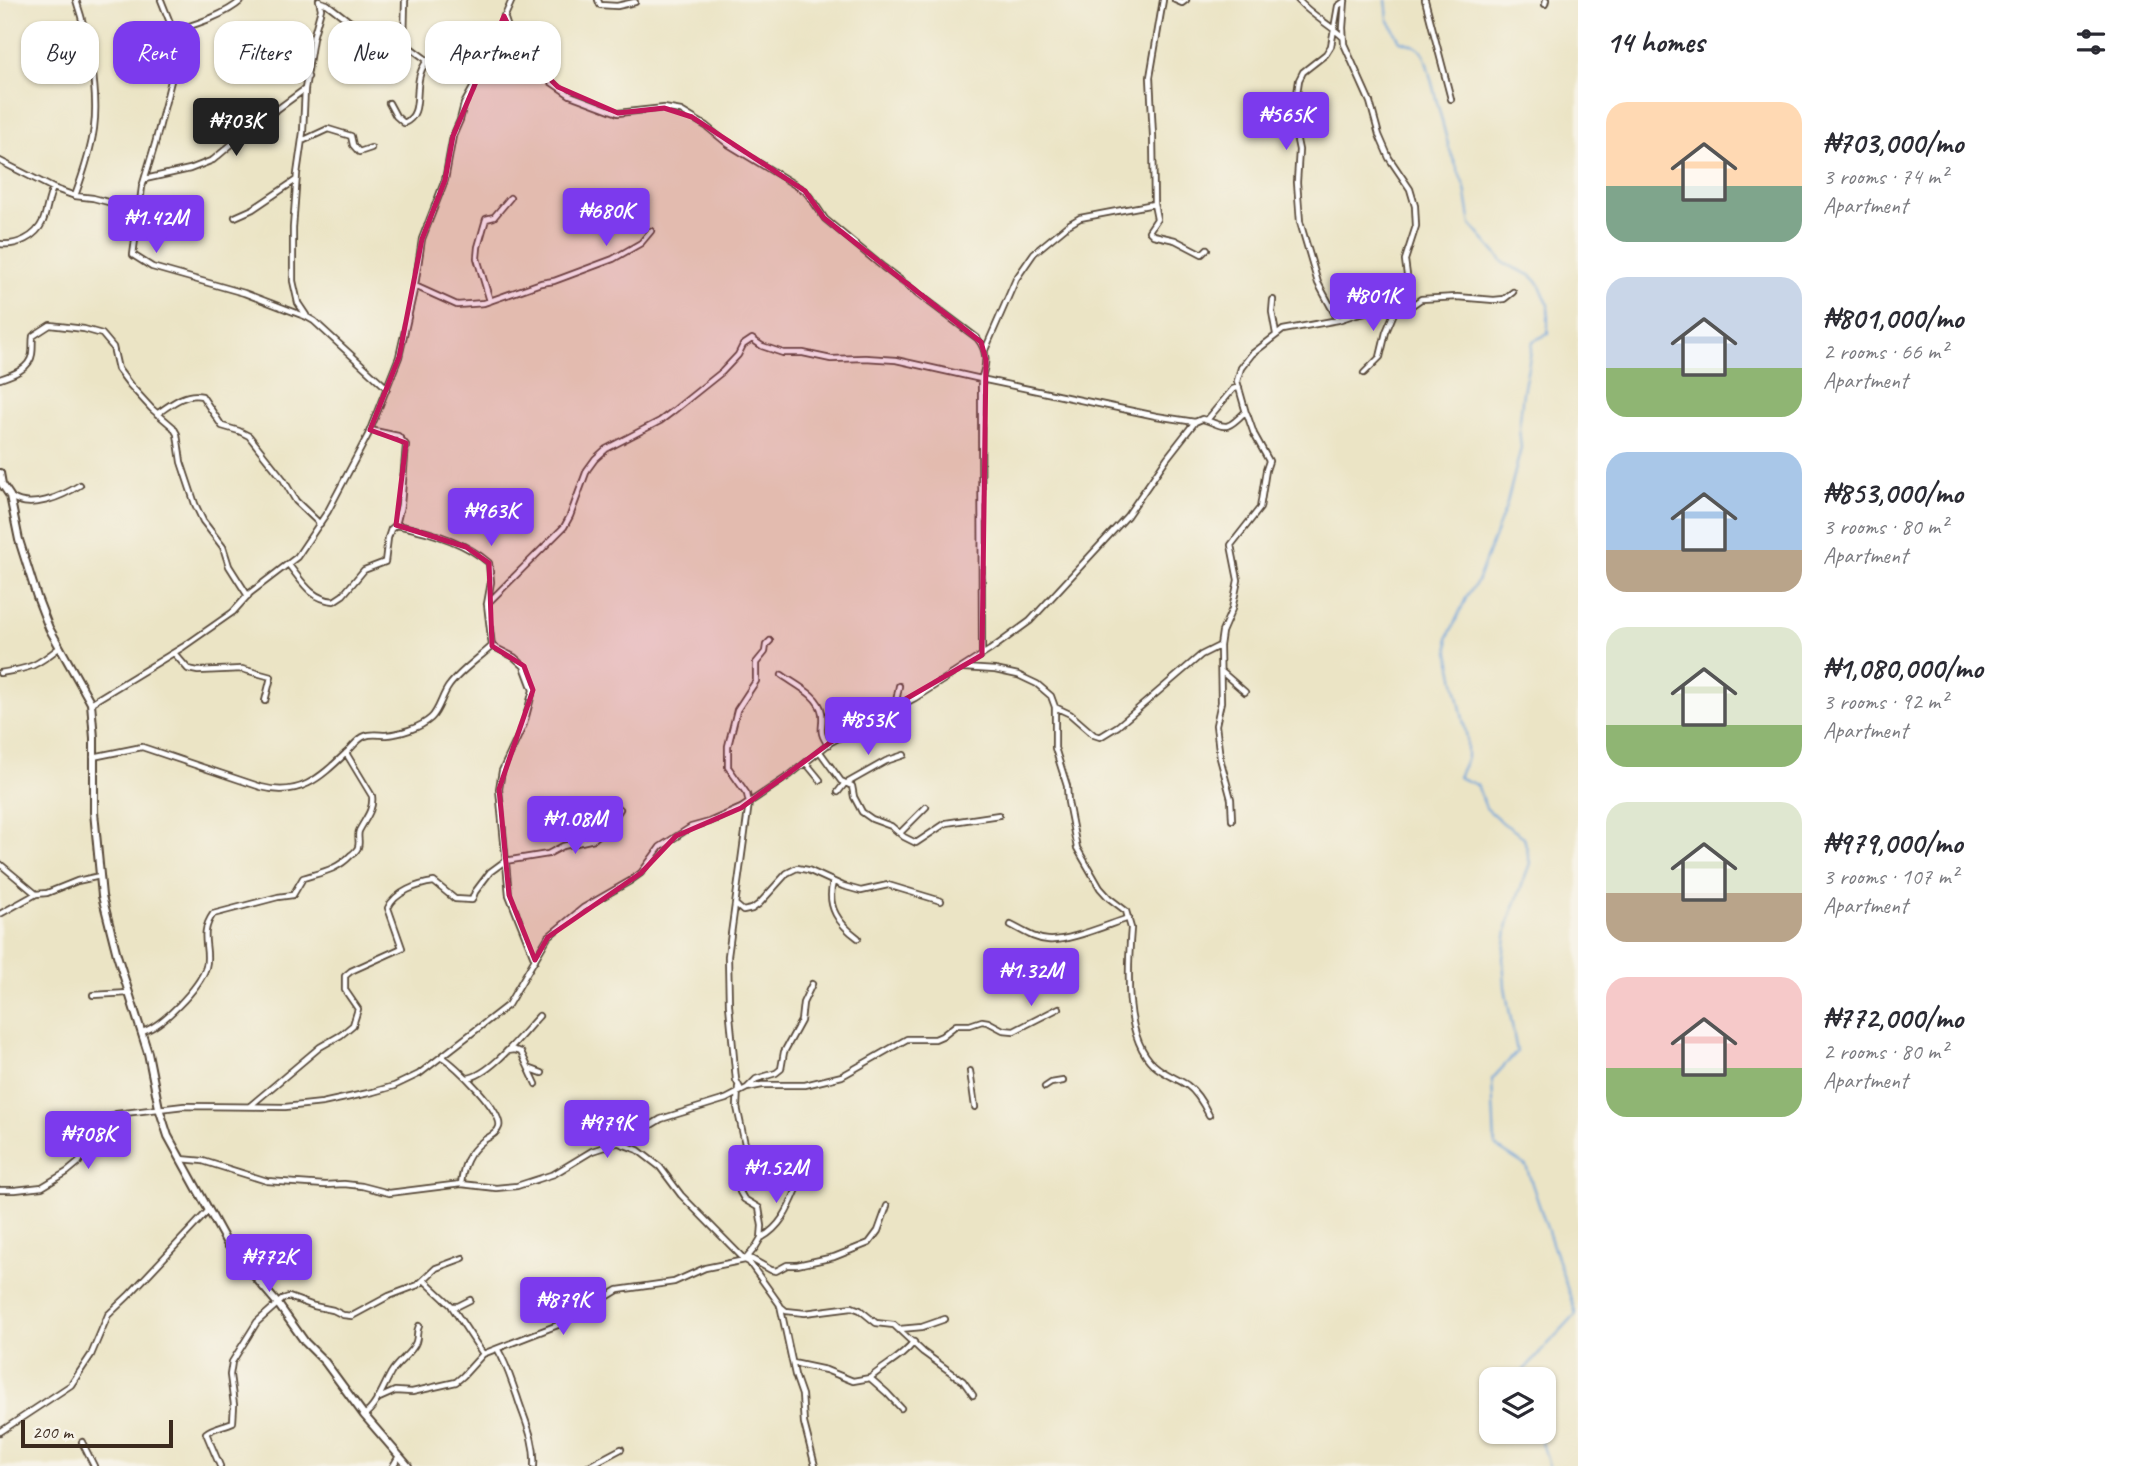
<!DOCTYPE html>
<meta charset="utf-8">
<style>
:root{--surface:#fff;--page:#f7f7f7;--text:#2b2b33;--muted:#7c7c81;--accent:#7c3aed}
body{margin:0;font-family:Caveat,sans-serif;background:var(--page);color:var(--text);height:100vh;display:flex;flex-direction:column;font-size:26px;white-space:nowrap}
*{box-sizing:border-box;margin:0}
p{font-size:23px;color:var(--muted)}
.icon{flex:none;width:38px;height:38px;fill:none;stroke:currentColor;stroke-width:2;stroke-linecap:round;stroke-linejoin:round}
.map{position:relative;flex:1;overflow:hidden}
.side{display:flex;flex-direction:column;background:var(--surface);width:560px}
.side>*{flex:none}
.guide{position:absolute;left:21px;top:21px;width:665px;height:63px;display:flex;gap:14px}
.buttons{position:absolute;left:1479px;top:1367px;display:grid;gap:14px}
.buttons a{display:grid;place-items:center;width:77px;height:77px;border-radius:14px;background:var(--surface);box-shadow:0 2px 5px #0004;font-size:35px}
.scale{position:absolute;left:21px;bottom:18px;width:152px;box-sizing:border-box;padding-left:7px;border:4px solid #3b2a1e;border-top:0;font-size:19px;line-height:24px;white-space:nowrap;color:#3b2a1e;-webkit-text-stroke:5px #f7f3e8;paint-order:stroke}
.price{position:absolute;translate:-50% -60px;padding:0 16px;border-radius:7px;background:var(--accent);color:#fff;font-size:23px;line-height:46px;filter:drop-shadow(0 2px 4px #0008)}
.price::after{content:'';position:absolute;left:50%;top:42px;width:21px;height:16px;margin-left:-10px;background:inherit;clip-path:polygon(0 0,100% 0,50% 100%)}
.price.on{background:#222;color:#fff}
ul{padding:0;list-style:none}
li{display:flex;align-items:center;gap:21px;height:175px;padding:0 28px}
li span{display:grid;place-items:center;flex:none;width:196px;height:140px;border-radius:21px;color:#555}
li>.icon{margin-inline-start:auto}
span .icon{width:84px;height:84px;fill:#fffc;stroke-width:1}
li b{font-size:30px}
h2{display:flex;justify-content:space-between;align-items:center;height:84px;padding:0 28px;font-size:30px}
.tag{padding:0 24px;border-radius:21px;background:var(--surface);box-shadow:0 2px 5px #0004;font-size:24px;line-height:63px}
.tag.on{background:var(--accent);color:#fff}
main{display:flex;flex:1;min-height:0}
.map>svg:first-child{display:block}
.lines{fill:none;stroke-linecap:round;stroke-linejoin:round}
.stream{stroke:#6ca1d9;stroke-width:2}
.minor-casing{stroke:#554637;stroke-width:8}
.secondary-casing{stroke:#554637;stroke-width:10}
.minor{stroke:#fff;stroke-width:4.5}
.secondary{stroke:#fff;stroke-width:6}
.marked{fill:#c2185b;fill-opacity:0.2;stroke:#c2185b;stroke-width:5;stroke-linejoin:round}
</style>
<main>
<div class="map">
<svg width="1578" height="1466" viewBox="0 0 1578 1466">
<rect width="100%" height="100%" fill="#f7f3e8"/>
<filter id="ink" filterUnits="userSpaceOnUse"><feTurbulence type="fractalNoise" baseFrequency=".0143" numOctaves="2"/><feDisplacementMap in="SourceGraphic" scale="14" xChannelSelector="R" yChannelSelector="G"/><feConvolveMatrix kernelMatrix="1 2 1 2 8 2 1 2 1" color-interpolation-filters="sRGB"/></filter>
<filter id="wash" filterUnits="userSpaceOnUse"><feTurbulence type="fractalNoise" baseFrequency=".00686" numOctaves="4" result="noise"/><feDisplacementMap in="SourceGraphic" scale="28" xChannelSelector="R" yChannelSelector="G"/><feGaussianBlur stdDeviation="1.57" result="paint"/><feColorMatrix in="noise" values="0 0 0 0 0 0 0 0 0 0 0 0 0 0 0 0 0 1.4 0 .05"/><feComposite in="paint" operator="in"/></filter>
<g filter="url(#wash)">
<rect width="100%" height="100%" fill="#ebe4c5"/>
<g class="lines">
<path class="stream" d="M1386,0l2,19 12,22c13,3 21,6 26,19l23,88 16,40 6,37 34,39 25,11 9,8 9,21v30l-15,7 -10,51 -4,37 2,19 -15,59 -29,75 -9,12 -20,43 1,16 18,85v20l-9,19 19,8 9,23 17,15 21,14 6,26 -22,61 -5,34 2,29 12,65 -25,27 3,67 31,20 50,148 -53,57 2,8
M1539,1432l10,34"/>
</g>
</g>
<g filter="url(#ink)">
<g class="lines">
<defs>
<path id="minor" d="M76,0c12,36 23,90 18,128 -3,23 -11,46 -19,68l18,2 45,12
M161,0l14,35 1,26 -21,83 -13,43 -9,68 19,12 92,26 63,24 7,4 73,67
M598,0l2,5 17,1 18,-4
M1163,0l-13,77 3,59 1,68 3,15 -8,12 4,4 22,5 27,14 5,-5
M1175,0l7,3 4,-3
M1298,0c13,15 31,24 45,37
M1345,0l-2,28 1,16 26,58 9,33 10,23 21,31 5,17 1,20 -11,34 6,46
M1425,0l26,99
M320,2l7,2 22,17 17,10 42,15 31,23 36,15
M1545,4l1,-4
M504,16l4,12 21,33 22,21 19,13 48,18 46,-5 17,3 25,15 22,18 77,47c8,9 13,18 20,28l58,48 94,71c11,13 10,26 4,41l175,37 39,6 7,-3c24,7 22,14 42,-6l3,1 7,20 15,27 -3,9 -6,38 -29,37 7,35 -6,29 -10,23 -2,14 1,56 -5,23 4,33 11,41 1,21
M174,31c22,-7 50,-15 68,-31
M404,45l1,-45
M268,67h23l17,10
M389,103l7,13 8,7c23,-10 5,-40 23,-62
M302,141l26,-12 23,7 2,9 6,7 12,-4
M0,161l53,27 22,8
M145,179l45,-10 23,-9 32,-27 60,-44
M235,217l18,-8 43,-29
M0,244c17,2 36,-7 43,-23 4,-10 5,-23 10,-33
M415,286l42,19 27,-2 57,-20 13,-2 59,-22 28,-16 10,-12
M1273,300l-1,12 4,22
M490,301l-13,-43 1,-11 8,-28 8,-2 16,-19
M306,315l-8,-12 -5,-22v-53l4,-54 6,-42 2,-43 8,-51 8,-29 -2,-9
M1338,320l-20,-37 -18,-61 -3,-40 2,-32 -6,-29 6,-41 4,-8 23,-18 5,-8 7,-40 7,-5
M985,350l31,-71 18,-26 34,-28 12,-7 74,-14
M1364,373l16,-16 6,-25 11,-26
M0,379c12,-4 30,-10 32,-25 1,-6 0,-12 1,-18l17,-11 34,4 18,5 11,13 5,22 12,16 22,24 21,18 4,7 4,28 14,42 8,17 20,26 6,19 19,30
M1246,413l-9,-32 4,-13 11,-14 31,-24 55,-10 18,-6 41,-9 14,1 10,-7 36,-2 37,3 10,-1 9,-7
M157,414c14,-10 29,-22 45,-18l20,30 17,5 10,5 34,43 13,22 24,23
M1207,420l26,-31 6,-2
M11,497c19,14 52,-1 69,-12
M396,525c33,6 68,16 93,38l2,19 -4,22 5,42
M288,564c14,17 22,35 46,37l9,-6 21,-25 21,-8 3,-24 3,-9 5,-4 5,-20 5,-60 -8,-9 -28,-6
M487,604l77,-77 6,-11 17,-46 8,-11 11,-10 54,-28 12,-9 50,-40 16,-17 5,-10 9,-6 10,7 21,7h20l28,6 34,-1 31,2 85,19 1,276
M492,646l22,11 10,9 9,24 -9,34 -22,47 -3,18 10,106 26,65
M174,653l14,16 10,2 44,-2 29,8 -6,24
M964,668l31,2 23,5 19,9 14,12 4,11v41l12,38 1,16 9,46 23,40 9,10 17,13 5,17c-3,38 -8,109 23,137 10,9 22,13 33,20 10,7 17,20 22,30
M1222,672l23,20
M0,673c31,-5 35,-6 60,-26
M782,675c14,10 37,20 40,38 2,16 -5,16 6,32
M91,703l92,-56 50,-35 17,-19 47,-36 31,-46 40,-76 31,-78 16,-71 7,-47 23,-59 8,-44 7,-16 4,-16 10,-18 38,-86
M895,707l4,-21
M1055,707l15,7 24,21 6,2 18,-11 83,-71 18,-9
M820,752l21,29 11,5 2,11 8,15 10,7 19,7 13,11 12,6 30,-20 53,-8
M93,757l49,-10 119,40c38,10 58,-8 85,-34 6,-5 11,-14 19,-17 7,-3 14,-1 21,-1 14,-1 34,-7 45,-17 8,-7 11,-23 18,-32 10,-14 30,-28 43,-40
M806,763l14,17
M847,783l39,-22 18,-6
M838,792l7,-9
M900,833l26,-26
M0,864l36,30
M833,882c-7,25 6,42 25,56
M736,905l7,6 9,-2 7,-5 28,-31 10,-5 11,2 35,16 18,5 27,-6 53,16
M0,914l36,-20 11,-1 30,-12 23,-5
M1011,925c12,6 23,14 37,15 20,2 61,-16 81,-22
M93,995l36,-2
M141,1032c20,-4 59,-45 65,-65 5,-18 -8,-32 7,-53l65,-17 15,-2 10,-17c19,-6 34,-8 48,-23 2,-1 7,-6 7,-8 2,-5 -1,-11 1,-16 6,-12 15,-21 13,-35l-26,-43
M507,1051l7,-1 7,2 15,32
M442,1057c13,7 62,56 57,70 -2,7 -11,10 -16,14 -15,12 -20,25 -22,43
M531,1069l11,4
M970,1071l5,36
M467,1078c23,-2 56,-45 72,-62
M1045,1087l6,-4 12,-2
M740,1088l-4,-8 -7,-75 -1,-49 21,-153 -2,-9 -19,-27v-21l9,-36 19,-29v-18l9,-11 1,-7 4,-4
M747,1088l9,-9 20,-6 5,-4 3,-17 17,-31 2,-18 9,-19
M250,1106l70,-59 21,-12 12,-10 5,-16 -13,-19v-14l6,-5 51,-23 -14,-40c7,-16 30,-24 46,-26l21,17 17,1 3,-8 15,-20 15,-11 43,-7 15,-8 31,-7 15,-13 11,-17
M619,1143l19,7 22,17 21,28 64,65 4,2 31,43 15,70 7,20 2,28 11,43
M181,1159l22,2 64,20 58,4 19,-1 18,2 27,7 72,-9 35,4 21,-2 37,-12 38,-23 34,-11 35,-21 65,-20 21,-11 15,-3h43l37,-9 65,-37h28l7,-3 14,-11h14l12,-4 6,1 15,8 11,1 45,-23
M0,1190h15l27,-3 25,-15 12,-10 20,-36 17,-12 68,-8 101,1 37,-4 51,-11 21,-6 25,-12 89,-69 40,-68 35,-29 47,-27 11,-8 19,-26 31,-20 18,-5 32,-14 49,-33 41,-33 84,-44 75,-48 40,-29 97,-105 40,-58 28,-36
M761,1238c22,-12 29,-33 39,-56
M748,1257l23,13 5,1 11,-6h10l37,-8 35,-14 9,-12 9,-25
M424,1280l28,26h6l12,-6
M780,1306l6,5 19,2 47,-6 8,3 16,13 18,2 29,27 40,29 10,14
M452,1307l31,47
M900,1329l22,-2 23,-8
M498,1350c9,15 13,30 19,46 7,23 19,45 17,70
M793,1363l33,7 27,11 17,-3 17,15 14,15
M870,1378c15,-13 32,-20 44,-36
M377,1399l18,-8 17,1 44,-10 7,-6 20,-22 80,-31 55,-33 56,-8 31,-14 40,-8 10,-12 6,-10 1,-12 -3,-18 -15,-9 -4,-7 11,-20 -14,-65 1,-20
M364,1415c12,-7 20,-30 27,-42 5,-10 22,-21 25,-31 2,-6 0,-10 3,-16
M0,1432l71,-47 20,-30 17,-40 20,-19 80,-85
M82,1442l12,24
M220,1466l-14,-33c7,-6 18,-7 27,-11l1,-17 -4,-30 2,-13 25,-40 26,-23 6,-2 25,9 19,4 10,5 9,1 37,-20 29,-11 18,-17 27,-10
M393,1466l6,-10
M589,1466l32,-17"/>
<path id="secondary" d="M0,473l2,11 8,12 9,44 18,57 12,31 42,75 3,35v74l8,84 15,59 31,98 11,55 9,28 60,109 50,59 27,38 20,20 39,53 44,51"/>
</defs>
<use href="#minor" class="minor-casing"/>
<use href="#secondary" class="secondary-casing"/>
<use href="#minor" class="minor"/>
<use href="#secondary" class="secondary"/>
</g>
</g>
<path class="marked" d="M504,16l17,35 37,36 60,26 46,-5 28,9 113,74 19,27 157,124 5,18 -4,295 -151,87 -90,66 -65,28 -35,37 -93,64 -13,23 -26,-65 -10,-106 34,-99 -9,-24 -32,-20 -3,-83 -23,-16 -70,-22 10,-82 -36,-13 29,-73 23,-118 23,-59 8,-44z"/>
</svg>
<div class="buttons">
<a><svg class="icon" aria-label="layers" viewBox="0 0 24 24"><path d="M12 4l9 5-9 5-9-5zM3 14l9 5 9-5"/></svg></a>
</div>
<div class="scale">200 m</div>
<b class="price" style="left:1286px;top:152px">₦565K</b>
<b class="price on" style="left:236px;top:158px">₦703K</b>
<b class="price" style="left:606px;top:248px">₦680K</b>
<b class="price" style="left:156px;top:255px">₦1.42M</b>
<b class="price" style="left:1373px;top:333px">₦801K</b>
<b class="price" style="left:491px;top:548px">₦963K</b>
<b class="price" style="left:868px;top:757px">₦853K</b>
<b class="price" style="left:575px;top:856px">₦1.08M</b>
<b class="price" style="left:1031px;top:1008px">₦1.32M</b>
<b class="price" style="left:607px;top:1160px">₦979K</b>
<b class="price" style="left:88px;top:1171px">₦708K</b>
<b class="price" style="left:776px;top:1205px">₦1.52M</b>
<b class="price" style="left:269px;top:1294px">₦772K</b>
<b class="price" style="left:563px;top:1337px">₦879K</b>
<div class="guide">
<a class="tag">Buy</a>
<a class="tag on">Rent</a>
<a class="tag">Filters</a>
<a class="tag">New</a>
<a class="tag">Apartment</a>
</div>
</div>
<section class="side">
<h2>14 homes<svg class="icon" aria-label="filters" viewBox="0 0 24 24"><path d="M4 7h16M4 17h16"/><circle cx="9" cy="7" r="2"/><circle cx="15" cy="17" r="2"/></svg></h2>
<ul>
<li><span style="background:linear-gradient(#ffd9b3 60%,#7fa58c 0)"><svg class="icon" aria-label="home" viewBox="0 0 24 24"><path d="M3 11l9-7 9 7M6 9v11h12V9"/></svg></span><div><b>₦703,000/mo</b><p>3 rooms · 74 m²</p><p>Apartment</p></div></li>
<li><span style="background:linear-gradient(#c9d6e8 65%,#8fb573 0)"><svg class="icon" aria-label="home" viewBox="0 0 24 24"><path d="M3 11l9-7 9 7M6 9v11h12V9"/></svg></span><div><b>₦801,000/mo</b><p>2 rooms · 66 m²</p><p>Apartment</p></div></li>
<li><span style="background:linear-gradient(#a9c7e8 70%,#b9a48a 0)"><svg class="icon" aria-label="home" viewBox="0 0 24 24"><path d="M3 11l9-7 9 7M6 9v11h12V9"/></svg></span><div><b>₦853,000/mo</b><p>3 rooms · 80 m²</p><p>Apartment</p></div></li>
<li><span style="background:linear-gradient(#dfe7d0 70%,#8fb573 0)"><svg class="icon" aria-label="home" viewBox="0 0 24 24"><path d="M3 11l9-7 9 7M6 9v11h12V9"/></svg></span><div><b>₦1,080,000/mo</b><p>3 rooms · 92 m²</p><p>Apartment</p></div></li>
<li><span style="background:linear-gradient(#dfe7d0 65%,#b9a48a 0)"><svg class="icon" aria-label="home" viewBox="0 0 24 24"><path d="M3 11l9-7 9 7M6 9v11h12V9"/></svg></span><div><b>₦979,000/mo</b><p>3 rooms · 107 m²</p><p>Apartment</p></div></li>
<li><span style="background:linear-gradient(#f6c9c9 65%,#8fb573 0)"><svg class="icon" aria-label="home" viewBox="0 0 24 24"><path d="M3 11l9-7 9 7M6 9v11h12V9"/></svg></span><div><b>₦772,000/mo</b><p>2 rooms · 80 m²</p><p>Apartment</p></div></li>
</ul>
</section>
</main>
